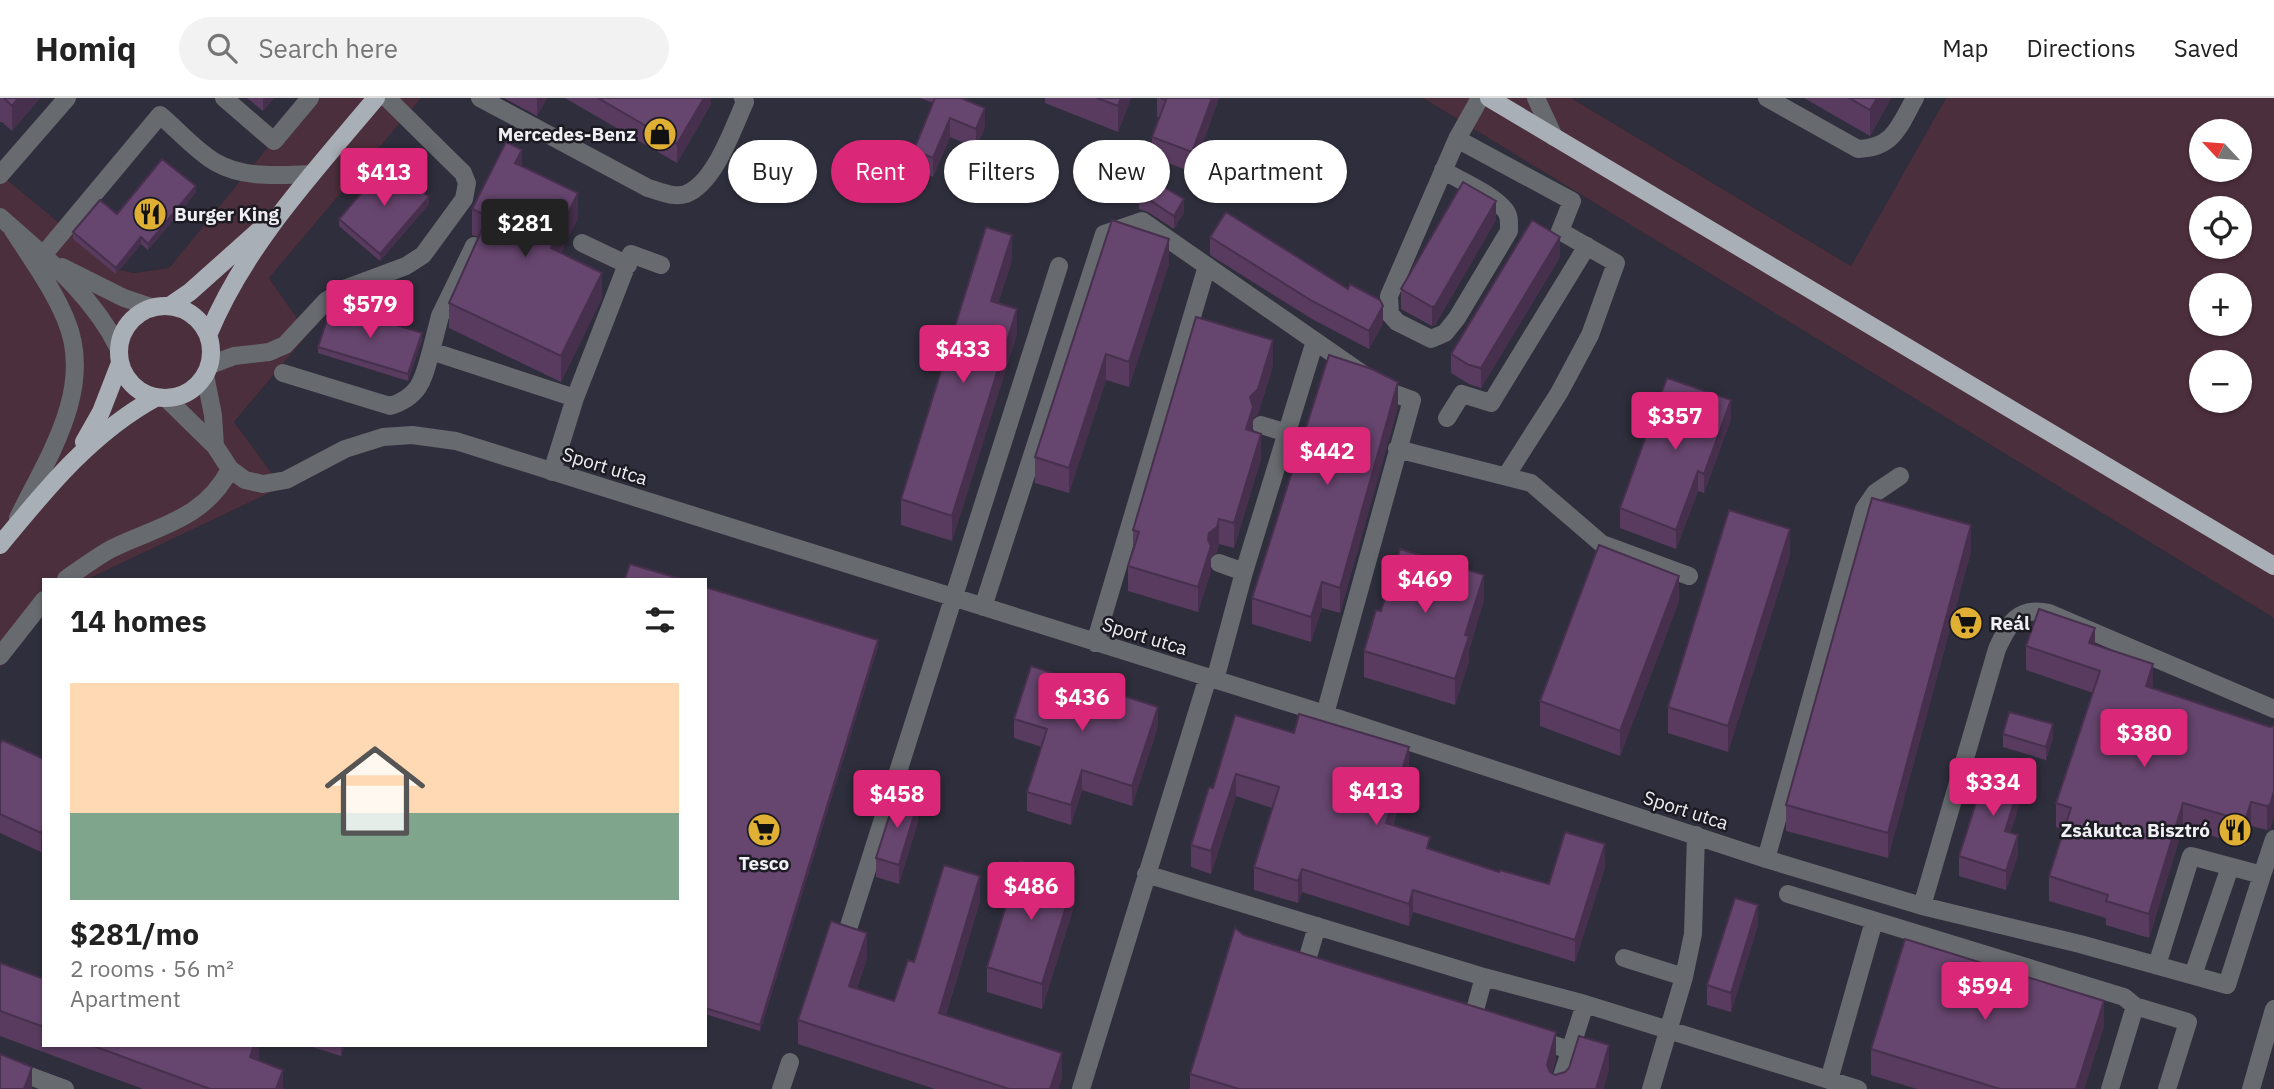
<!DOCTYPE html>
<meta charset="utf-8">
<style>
:root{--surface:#fff;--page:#f2f2f2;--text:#222;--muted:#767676;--line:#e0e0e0;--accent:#db2777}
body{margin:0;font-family:"IBM Plex Sans",sans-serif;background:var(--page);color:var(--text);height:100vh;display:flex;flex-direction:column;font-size:26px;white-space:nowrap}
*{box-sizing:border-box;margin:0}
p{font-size:23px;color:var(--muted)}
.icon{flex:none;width:38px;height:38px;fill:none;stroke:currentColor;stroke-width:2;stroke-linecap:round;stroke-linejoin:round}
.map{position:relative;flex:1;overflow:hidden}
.drawer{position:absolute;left:42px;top:480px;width:665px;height:469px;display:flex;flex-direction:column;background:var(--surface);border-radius:0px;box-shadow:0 2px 5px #0004}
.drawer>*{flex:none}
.banner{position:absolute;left:728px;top:42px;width:665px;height:63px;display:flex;gap:14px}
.needle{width:46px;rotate:296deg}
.tools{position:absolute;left:2189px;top:21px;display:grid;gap:14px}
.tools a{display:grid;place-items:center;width:63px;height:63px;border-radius:50%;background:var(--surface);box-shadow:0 2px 5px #0004;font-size:35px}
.price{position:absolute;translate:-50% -60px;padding:0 16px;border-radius:7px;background:var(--accent);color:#fff;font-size:23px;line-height:46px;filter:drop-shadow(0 2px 4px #0008)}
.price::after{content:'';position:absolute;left:50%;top:42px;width:21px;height:16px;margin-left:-10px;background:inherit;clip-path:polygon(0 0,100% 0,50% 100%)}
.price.selected{background:#222;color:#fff}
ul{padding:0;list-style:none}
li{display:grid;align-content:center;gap:14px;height:371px;padding:0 28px}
li span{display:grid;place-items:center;height:217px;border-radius:0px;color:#555}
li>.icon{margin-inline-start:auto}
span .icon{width:126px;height:126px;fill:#fffc;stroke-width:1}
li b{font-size:30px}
h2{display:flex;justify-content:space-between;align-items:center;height:84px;padding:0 28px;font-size:30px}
.pill{padding:0 24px;border-radius:32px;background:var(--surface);box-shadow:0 2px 5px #0004;font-size:24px;line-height:63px}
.pill.selected{background:var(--accent);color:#fff}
header{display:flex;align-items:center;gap:42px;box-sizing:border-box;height:98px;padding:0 35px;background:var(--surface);border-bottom:2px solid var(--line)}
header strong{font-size:33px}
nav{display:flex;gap:38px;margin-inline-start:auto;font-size:24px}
.search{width:490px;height:63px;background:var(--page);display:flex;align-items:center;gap:18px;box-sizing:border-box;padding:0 24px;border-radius:38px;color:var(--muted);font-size:26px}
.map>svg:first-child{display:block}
.built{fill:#2f2e3c}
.green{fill:#4c2f3c;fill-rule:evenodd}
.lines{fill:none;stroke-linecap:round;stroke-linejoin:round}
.minor{stroke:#676a6e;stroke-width:18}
.major{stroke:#a9afb6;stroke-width:18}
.wall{fill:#583b5f}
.shaded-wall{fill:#47304d}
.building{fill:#66456e;stroke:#47304d;stroke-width:2}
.labels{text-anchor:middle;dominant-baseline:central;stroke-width:5;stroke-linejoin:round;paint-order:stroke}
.poi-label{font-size:19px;font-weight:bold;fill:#efeff4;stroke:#1c1b23;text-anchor:end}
.street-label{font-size:19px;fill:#efeff4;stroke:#1c1b23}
</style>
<header>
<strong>Homiq</strong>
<div class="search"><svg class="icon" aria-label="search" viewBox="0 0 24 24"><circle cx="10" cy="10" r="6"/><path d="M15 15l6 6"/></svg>Search here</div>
<nav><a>Map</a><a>Directions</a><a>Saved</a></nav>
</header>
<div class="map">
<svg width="2274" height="991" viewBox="0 0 2274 991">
<rect width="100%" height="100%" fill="#25252d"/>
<path class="built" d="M0,0h308l-139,170 -35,5 -19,-4 -115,-95z
M421,0h1002l851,520v471h-2274v-421l10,-18 34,-37v432h661v-466h-617l194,-92 -48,-65 74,-88 -39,-56z
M1571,0h375l-95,168z"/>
<path class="green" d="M308,0h113l-152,180 39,56 -74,88 48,65 -194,92h-44v34l-34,37 -10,18v-494l115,95 19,4 35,-5z
M1423,0h148l280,168 95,-168h328v520zM2202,33h38v39h-38zM2202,110h38v39h-38zM2202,187h38v39h-38zM2202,264h38v39h-38z"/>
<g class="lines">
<path class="minor" d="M224,0l50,43 36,-43
M480,0l168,90c11,3 25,10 38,6 29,-11 47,-66 59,-92l-2,-4
M1536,0l18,39
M1767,0l91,51c36,-1 41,-23 57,-51
M1457,41l115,62 -12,30 56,32 -26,72 -31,58 -53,83
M1443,72c17,11 50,24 62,40 5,6 4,13 4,21l-52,87 -12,15 -14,6 -34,-17 -7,-8 -1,-18 68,-157 23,-41
M0,77l67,-77
M0,119c45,40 92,77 119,132
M11,129c19,30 42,61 55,93 29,69 -19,138 -48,198
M582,145l46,22
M44,156l116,-139c18,15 35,35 55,47 29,17 64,13 97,12
M62,169l62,31 27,9
M431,253l9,-35 34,-70
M210,267l24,-9 35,-4 16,-7 41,-44 21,-13 59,-22 17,-11 41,-56 3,-16 -4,-10 -76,-75
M283,275l107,33c31,-10 33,-27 41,-55l144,47 -23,74
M205,277l8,40 2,31
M166,300l49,48 15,23 15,11 18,4 23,-4 59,-31 38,-12 29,-2 44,6 869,273 441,145 156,47 158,38 147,41 35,-110 -71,-19 -34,109
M575,300l56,-144 30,11
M1447,320l15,-24 29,9 96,-157
M1261,327l26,8
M1397,351l134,34 71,61 87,32
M1219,465l25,9
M66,481c14,-10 29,-21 45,-30 47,-23 94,-30 119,-80
M983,509l121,-373 38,-13 245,170 25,9 -87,314
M1095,545l112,-377
M0,558l44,-56
M1215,582l29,-108 71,-231
M1766,761l98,-350 11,-16 25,-17
M1146,776l338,103 101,27 273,85
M2262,777l12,-36
M1788,796l336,103 11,9
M1922,808l75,-257c12,-26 21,-43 52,-36l225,96
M848,831l211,-663
M1624,860l60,19
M1305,869l12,-41
M2193,877l37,-108
M1472,923l12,-44
M1535,941l35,11
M0,967l65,24
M1829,982l45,-159
M781,991l9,-27
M1081,991l127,-412
M1558,991l27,-85
M1651,991l33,-112 9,-43 3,-99
M2110,991l25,-83 53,16 -21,67
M2251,991l23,-80"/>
<path class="major" d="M1489,0l785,468
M171,207l19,-13 75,-67
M119 254a46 46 0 1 1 92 0a46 46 0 1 1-92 0Z
M209,235c37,-89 106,-162 167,-235
M84,344l17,-30 19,-49
M0,447c46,-56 92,-113 157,-148"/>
</g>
<path class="wall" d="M0,0h40l-28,33 -10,-9h-2z
M247,0h27l-11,13z
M504,0h43l-10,18z
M565,0h146v6l-34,59z
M920,0h41l24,29 -9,21 -26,-11 -17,40 -19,-8v-19l19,-47z
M1045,0h86l-13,34 -73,-29z
M1157,0h62l-27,74 -40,-15v-20l8,-20h-3z
M1804,0h87l-21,38z
M522,68l56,52 -17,35 41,45 -41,84 -112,-54v-25l30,-66 -7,-2v-26z
M1150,81l34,33 -10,17 -26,-17 -9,-3v-13z
M196,94l-48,58 -7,-6 -25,30 -43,-35v-7l44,-18z
M429,106l-49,57 -41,-35v-7z
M1112,122l57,44 -40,123 -23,-7 -37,113 -34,-10v-26z
M1496,122l-61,105 -3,1 -31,-17v-20z
M1210,139l138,52 35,34 -14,26 -57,-30 -102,-64z
M1560,159l-79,131 -12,-4 -18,-11v-19z
M1012,162l-14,43 19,31 -65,207 -51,-16v-26z
M422,242l-14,41 -90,-28v-6z
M1273,268l-15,48 -5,6v11l8,28 -27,89 -15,-4 -2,8 -6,5v14l-13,41 -70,-21v-25l5,-15v-21z
M1398,309l-58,206 -18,-5 -11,34 -59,-18v-26z
M1731,321l-27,74 -6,-2 -22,58 -56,-21v-20z
M1971,453l-83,307 -102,-27v-26z
M1790,457l-62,197 -60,-19v-26z
M705,489l173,59 -118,385 -55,-17z
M1484,502l-15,50v11l-14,44 -91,-28v-26l17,-40z
M1679,503l-59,155 -80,-30v-25z
M2095,547l58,43 117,39 4,-1v89l-4,14 -3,1 -16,-4 -6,20 -62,-19 -34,111 -43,-13v-7l-57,-17v-25l15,-46 -8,-3v-24l37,-110 -67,-23v-24z
M1235,617l174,55 -16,55 37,24 69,23 50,12 56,-17 -30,95 -162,-50 -4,14 -107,-34 -4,11 -44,-13v-23l18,-59 -36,-12 -25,78 -20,-7v-22l22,-57z
M1014,621l144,7 -26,80 -50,-16 -11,35 -44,-14v-19l15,-45 -28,-9z
M2003,636l50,4 -7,22 -43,-13z
M0,647l44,14v87l-3,6 -41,-19z
M2024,692l-14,43 8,22 -12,35 -47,-14v-20z
M918,723l-19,63 -23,-7v-19z
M980,803l-34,114 116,63 -4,11h-123l-137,-45v-24l69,-62 -10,30 37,13 20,-39z
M1075,805l-33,106 -55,-17v-25z
M1758,827l-27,87 -24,-7v-20z
M1244,837l312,123 -4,15 3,2 10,-3 44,-2 -6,19h-413v-15z
M0,865l44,16v66h215l-1,15 25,29h-140l-143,-53z
M2104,928l-20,63h-167l-46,-14v-26z
M306,947h39l-4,11z"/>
<path class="shaded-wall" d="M18,0h22l-28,33v-25z
M263,0h11l-11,13z
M537,0h10l-10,18z
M704,0h7v6l-34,59v-19z
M1121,0h10l-13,34v-26z
M1212,0h7l-27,74v-20z
M1877,0h14l-21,38v-26z
M985,10v19l-9,21v-19z
M950,20v19l-17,40v-19z
M522,52v26l-7,-13z
M196,88v6l-48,58v-6z
M578,95v25l-27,56v-26z
M429,99v7l-49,57v-7z
M1184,101v13l-10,17v-13z
M1496,103v19l-61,105 -3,1v-19z
M1012,137v25l-21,66v-25z
M141,139v7l-25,30v-6z
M1560,139v20l-79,131v-20z
M1169,141v25l-40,123v-25z
M602,175v25l-41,84v-26z
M1383,208v17l-14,26v-18z
M1017,211v25l-65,207v-25z
M422,235v7l-14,41v-7z
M1273,242v26l-15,48 -5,6v13l-7,-4 4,-32z
M1106,256v26l-37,113v-25z
M1398,284v25l-58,206v-25z
M1731,302v19l-27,74v-19z
M1261,336v25l-27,89v-25z
M1698,373v20l-22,58v-19z
M1219,421v25l-2,8 -6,5v14l-13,41v-25l11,-54z
M1971,427v26l-83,307v-25z
M1790,431v26l-62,197v-26z
M1484,477v25l-15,50v11l-14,44v-26l10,-44z
M1679,478v25l-59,155v-25z
M1322,484v26l-11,34v-25z
M2095,530v24l-6,-9z
M878,542v6l-118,385v-6z
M2153,566v24l-7,-2z
M1158,609v19l-26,80v-20z
M2053,626v14l-7,22v-13z
M1409,649v23l-23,76v-23z
M1082,672v20l-11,35v-20z
M2024,672v20l-19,61v-20z
M1236,676v22l-25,78v-23z
M2274,693v24l-4,14 -3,1v-24z
M918,704v19l-19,63v-19z
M2251,704v24l-6,20v-25z
M2183,705v24l-34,111v-24z
M44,728v20l-3,6v-19z
M2018,737v20l-12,35v-19z
M1605,746v23l-30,95v-22z
M1302,771v23l-4,11v-22z
M980,778v25l-41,136v-24z
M1075,780v25l-33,106v-25z
M1413,792v22l-4,14v-22z
M1758,807v20l-27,87v-19z
M867,835v25l-18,53v-25z
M2104,903v25l-20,63h-8z
M1556,934v26l-9,31v-24z
M254,947h5v12l-9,25v-25z
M341,947h4l-4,11z
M1609,947v25l-6,19h-7z
M1062,955v25l-4,11h-8z
M32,969v22h-8z
M283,972v19h-7z"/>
<path class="building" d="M4,0h14l-6,8z
M598,0h106l-27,46z
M935,0h26l24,10 -9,21 -26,-11 -17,40 -19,-8z
M1097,0h24l-3,8z
M1160,0h52l-20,54 -40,-15 14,-37z
M1849,0h28l-7,12z
M506,44l16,8 -7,13 63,30 -27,55 51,25 -41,83 -112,-53 35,-78 -1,-11 -11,-5z
M162,61l34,27 -48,58 -7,-7 -25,31 -43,-36 27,-32 17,14z
M388,64l41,35 -49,57 -41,-35z
M1150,81l34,20 -10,17 -26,-17 -9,-3z
M1463,84l33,19 -61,105 -3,1 -31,-18z
M1226,114l122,77 2,-5 30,16 3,6 -14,25 -57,-30 -102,-64z
M1112,122l57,19 -40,123 -23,-8 -37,114 -34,-11z
M1532,122l28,17 -79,131 -12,-3 -18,-11z
M986,129l26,8 -21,66 26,8 -65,207 -51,-17z
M332,207l90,28 -14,41 -90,-27z
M1196,219l77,23 -15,49 -8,8 3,10 -7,22 15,5 -27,89 -15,-4 -2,8 -8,6 -1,7 3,6 -13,41 -70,-21 11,-34 -6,-2z
M1329,257l43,14 26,13 -58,206 -18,-6 -11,35 -59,-19z
M1667,280l64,22 -27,74 -6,-3 -22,59 -56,-22z
M1872,400l99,27 -83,308 -102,-28z
M1729,412l61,19 -62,197 -60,-19z
M1599,447l80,31 -59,155 -80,-30z
M1400,451l84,26 -19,60 4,1 -14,43 -91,-28 12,-41 5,1z
M630,466l51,15h-56z
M705,489l173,53 -118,385 -55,-17z
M2039,511l56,19 -6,15 64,21 -7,22 124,41 4,-1v65l-4,14 -3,1 -16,-4 -6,19 -62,-18 -34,111 -43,-13 2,-6 -59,-19 22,-68 -15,-5 44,-132 -74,-25z
M1031,568l127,41 -26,79 -50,-16 -11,35 -44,-13 20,-63 -33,-10z
M2009,614l44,12 -7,23 -43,-13z
M1299,616l110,33 -23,76 44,14 -3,11 72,24 1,-2 49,14 16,-52 40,12 -30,96 -162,-50 -4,14 -107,-35 -4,12 -44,-14 25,-80 -43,-13 -25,77 -20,-6 18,-58 4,1 22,-73 59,18z
M2,642l42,19v67l-3,7 -41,-19v-69z
M1990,661l34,11 -19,61 13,4 -12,36 -47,-15z
M896,697l22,7 -19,63 -23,-7z
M1020,763l55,17 -33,106 -55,-17z
M944,767l36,11 -41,137 123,40 -12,36h-41l-211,-69 33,-99 36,12 -18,53 45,15 14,-41 6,2z
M1735,800l23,7 -27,88 -24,-8z
M1235,830l9,7 312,97 -9,33 3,7 5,3 10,-3 4,-4 10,-32 30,9 -13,44h-357l-49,-15z
M1905,841l199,62 -28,88h-76l-129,-40z
M0,865l44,16v48l-44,-16z
M91,947h163l-4,12 33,13 -7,19h-66z
M0,956l32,13 -8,22h-24z"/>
<defs>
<symbol id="shop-disc" viewBox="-11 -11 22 22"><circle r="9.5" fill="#e0b034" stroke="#1c1b23"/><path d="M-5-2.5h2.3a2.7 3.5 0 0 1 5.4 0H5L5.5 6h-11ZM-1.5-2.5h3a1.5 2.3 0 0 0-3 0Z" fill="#111"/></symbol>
<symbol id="restaurant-disc" viewBox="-11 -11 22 22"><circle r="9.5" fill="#e0b034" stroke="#1c1b23"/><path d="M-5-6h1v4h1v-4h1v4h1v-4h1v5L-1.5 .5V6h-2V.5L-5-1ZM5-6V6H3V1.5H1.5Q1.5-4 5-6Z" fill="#111"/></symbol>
<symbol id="supermarket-disc" viewBox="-11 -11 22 22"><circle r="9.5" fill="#e0b034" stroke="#1c1b23"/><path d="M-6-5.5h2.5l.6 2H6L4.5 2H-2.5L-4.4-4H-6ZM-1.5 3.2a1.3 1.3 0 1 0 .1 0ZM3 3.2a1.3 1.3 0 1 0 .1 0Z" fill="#111"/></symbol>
</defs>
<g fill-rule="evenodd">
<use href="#shop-disc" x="641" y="17" width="38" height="38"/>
<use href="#restaurant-disc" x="131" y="97" width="38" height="38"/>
<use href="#supermarket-disc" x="1947" y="506" width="38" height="38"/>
<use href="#supermarket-disc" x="745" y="713" width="38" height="38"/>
<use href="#restaurant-disc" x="2216" y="713" width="38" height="38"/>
</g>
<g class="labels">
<g class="poi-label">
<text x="636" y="36">Mercedes-Benz</text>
<text x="174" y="116" text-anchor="start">Burger King</text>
<text x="1990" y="525" text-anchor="start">Reál</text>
<text x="2210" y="732">Zsákutca Bisztró</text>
<text x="764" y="765" text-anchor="middle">Tesco</text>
</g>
<g class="street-label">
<text transform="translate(605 368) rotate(17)">Sport utca</text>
<text transform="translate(1145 538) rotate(17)">Sport utca</text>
<text transform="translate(1686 712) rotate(18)">Sport utca</text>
</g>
</g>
</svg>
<div class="tools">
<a><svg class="needle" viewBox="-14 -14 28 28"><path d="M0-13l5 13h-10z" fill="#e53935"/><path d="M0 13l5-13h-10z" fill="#767676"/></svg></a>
<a><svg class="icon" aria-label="locate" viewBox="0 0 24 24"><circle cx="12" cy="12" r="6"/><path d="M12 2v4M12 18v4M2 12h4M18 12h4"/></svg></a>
<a>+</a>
<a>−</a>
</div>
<b class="price" style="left:384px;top:110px">$413</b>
<b class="price selected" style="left:525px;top:161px">$281</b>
<b class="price" style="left:370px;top:242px">$579</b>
<b class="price" style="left:963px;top:287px">$433</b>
<b class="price" style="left:1675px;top:354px">$357</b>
<b class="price" style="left:1327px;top:389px">$442</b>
<b class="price" style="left:1425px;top:517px">$469</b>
<b class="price" style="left:1082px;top:635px">$436</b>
<b class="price" style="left:2144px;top:671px">$380</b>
<b class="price" style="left:1993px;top:720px">$334</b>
<b class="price" style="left:1376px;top:729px">$413</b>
<b class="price" style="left:897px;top:732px">$458</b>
<b class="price" style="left:1031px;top:824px">$486</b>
<b class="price" style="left:1985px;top:924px">$594</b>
<div class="banner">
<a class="pill">Buy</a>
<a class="pill selected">Rent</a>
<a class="pill">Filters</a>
<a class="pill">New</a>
<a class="pill">Apartment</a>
</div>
<section class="drawer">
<h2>14 homes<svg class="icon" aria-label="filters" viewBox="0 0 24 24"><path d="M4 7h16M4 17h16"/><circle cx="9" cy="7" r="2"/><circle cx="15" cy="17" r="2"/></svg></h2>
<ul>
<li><span style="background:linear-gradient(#ffd9b3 60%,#7fa58c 0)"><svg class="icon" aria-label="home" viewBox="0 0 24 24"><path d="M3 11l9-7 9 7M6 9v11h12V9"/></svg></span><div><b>$281/mo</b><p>2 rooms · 56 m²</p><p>Apartment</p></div></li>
</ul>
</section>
</div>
